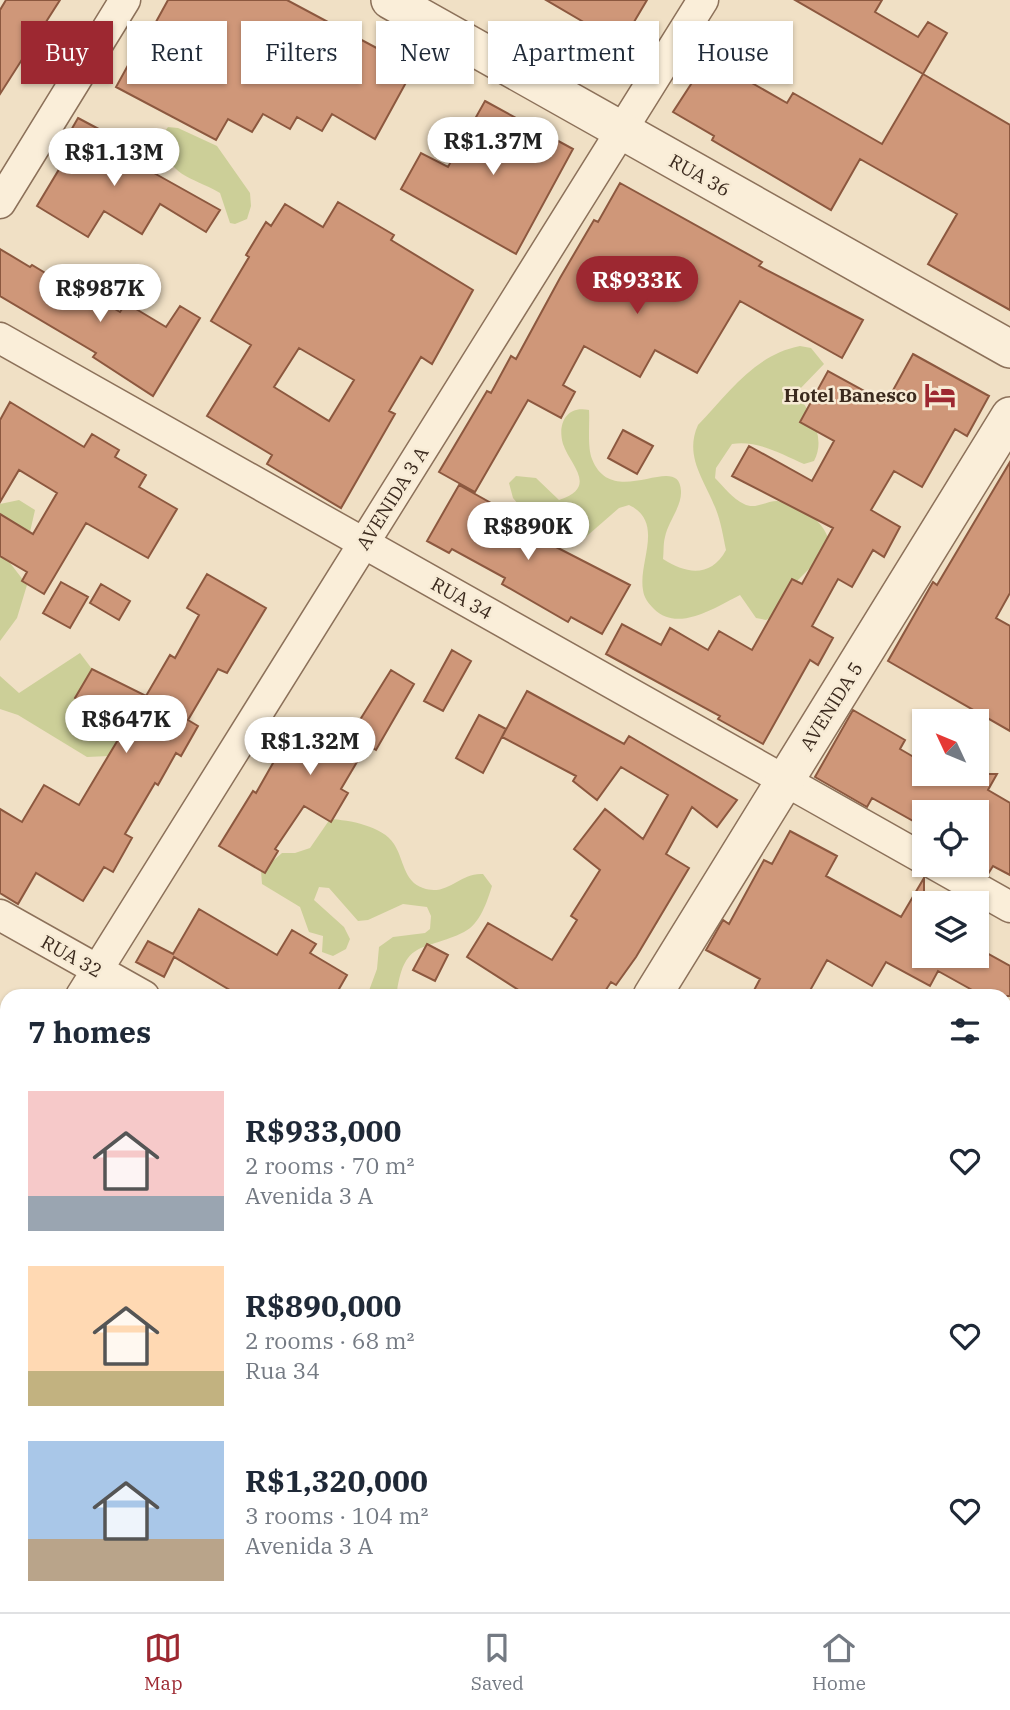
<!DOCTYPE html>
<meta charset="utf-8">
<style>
:root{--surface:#fff;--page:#f2f2f3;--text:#1f2937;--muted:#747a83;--line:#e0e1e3;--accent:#9d2831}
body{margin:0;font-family:"IBM Plex Serif",serif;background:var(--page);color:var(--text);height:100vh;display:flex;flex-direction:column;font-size:26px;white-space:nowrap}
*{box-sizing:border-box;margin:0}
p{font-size:23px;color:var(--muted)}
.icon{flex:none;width:38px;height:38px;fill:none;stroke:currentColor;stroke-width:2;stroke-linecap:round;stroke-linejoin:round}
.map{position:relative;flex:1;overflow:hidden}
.side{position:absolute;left:0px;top:989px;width:1012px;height:625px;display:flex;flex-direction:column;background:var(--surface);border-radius:21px 21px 0 0;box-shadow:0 2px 5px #0004}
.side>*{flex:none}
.hud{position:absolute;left:21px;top:21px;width:970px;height:63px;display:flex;gap:14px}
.needle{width:46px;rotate:314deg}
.buttons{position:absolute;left:912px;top:709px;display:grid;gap:14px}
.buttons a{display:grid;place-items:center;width:77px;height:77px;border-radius:0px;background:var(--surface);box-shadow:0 2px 5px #0004;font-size:35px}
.price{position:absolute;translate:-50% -60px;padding:0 16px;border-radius:24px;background:#fff;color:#222;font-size:23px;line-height:46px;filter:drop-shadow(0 2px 4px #0008)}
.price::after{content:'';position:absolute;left:50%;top:42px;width:21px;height:16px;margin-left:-10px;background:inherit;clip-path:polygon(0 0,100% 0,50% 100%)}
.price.current{background:var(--accent);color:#fff}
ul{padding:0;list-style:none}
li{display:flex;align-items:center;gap:21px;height:175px;padding:0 28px}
li span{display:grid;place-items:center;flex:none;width:196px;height:140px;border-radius:0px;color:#555}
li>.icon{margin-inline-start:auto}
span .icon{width:84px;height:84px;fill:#fffc;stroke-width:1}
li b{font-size:30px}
h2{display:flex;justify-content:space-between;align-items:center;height:84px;padding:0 28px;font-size:30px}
.pill{padding:0 24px;border-radius:0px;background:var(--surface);box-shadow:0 2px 5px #0004;font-size:24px;line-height:63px}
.pill.current{background:var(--accent);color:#fff}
.dock{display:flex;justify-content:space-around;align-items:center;height:98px;border-top:2px solid var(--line);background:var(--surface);font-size:19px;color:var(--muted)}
.dock a{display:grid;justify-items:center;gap:4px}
.dock .current{color:var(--accent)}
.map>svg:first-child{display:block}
.green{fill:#cccf98}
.building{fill:#cf9779;stroke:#8c583f;stroke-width:2;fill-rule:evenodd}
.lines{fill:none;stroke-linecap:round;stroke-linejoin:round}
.minor-casing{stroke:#8c715a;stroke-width:33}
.tertiary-casing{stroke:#8c715a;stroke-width:40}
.minor{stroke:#faeed9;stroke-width:30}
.tertiary{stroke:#faeed9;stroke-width:37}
.labels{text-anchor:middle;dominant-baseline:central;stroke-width:5;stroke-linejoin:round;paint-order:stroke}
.street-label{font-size:19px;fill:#3b2a1e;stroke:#f7ebd5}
.poi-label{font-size:19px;font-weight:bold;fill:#3b2a1e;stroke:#f7ebd5;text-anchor:end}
</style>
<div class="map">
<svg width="1010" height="1612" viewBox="0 0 1010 1612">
<rect width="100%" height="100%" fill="#f0e0c5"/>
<path class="green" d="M168,127l10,1 39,18 33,47 1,13 -4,13 -12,5 -5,-1 -10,-30c-31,-18 -51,-15 -59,-56z
M800,346l11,2 13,16 -27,28c12,21 30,44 17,69l-10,3c-23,-10 -46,-24 -72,-20l-16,24 -1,10c8,8 18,21 29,26 11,6 22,-3 33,-3 20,2 45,18 51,37l-15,27 -31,31 -2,12 -6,8 -8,4 -10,-2 -16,-23c-24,12 -62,38 -86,14 -5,-5 -10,-11 -11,-19 -5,-28 22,-68 -14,-85l-10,3 -39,34 -39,-11 -28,-33 -4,-15 7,-7 20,2 23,22c40,-13 11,-35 4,-56 -6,-21 4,-39 26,-34 1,14 -2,36 3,49 21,53 87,-9 89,32 1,15 -13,31 -16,46 -2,7 -1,15 -2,22 23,15 48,19 63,-9 -3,-14 -5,-29 -11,-43 -11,-28 -31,-51 -17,-82 31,-32 56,-70 102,-79z
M19,500l16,10 -5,22 -30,-3v-25z
M0,550l27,35 -10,33 -17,23z
M80,653l12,16 -11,27c13,17 28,22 39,41l-11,19 -22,1 -69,-42 -18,-6v-33l19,17z
M330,819c19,1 53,7 64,25 10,15 9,37 29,44 25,9 37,-16 60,-14l9,12c-5,16 -12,38 -28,46 -40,20 -59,6 -67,60l-4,4h-26l10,-27 2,-22 14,-10 32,-4 5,-4 1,-13 -4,-9 -24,-3 -35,16 -10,1 -29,-33 -10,-1 -5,13 30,27 6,12 -4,10 -13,7 -11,-4 1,-16 -14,-4 -9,-25 -38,-23 -1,-13 21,-18h13l15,-5z
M0,1333l7,4v125l-7,-16z"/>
<path class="building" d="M6,0h54l-60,94v-84z
M168,0h119l127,68 -39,71 -43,-25 -10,17 -25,-14 -7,12 -27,-15 -11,18 -24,-13 -12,21 -100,-53 32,-58 3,2z
M546,0h101l-26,44z
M795,0h87l-7,12 43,25 10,-15 19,11 -24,41z
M708,58l79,45 6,-10 89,51 41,-70 87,51v185l-82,-46 29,-50 -97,-55 -29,51 -119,-70 2,-4 -41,-24z
M485,101l88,48 -57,105 -115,-65 20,-36 27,14z
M78,118l32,17 -6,10 116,65 -14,22 -46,-28 -18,30 -38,-23 -16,26 -51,-31 33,-55 -8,-5z
M620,183l142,79 -3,4 104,54 -21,38 -102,-57 -43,72 -42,-23 -15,27 -56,-31 -21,39 12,7 -14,26 -33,-18 -53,92 -36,-20 48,-81 4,2 20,-37 5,3 44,-81 34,-58 4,2z
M338,202l56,33 -3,5 82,50 -41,74 -11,-7 -32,54 6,3 -54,94 -74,-44 5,-9 -65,-39 44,-71 -40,-24 38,-64 -3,-2 20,-33 5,4 14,-22 38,23zM299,348l55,32 -25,41 -55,-34z
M0,249l30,18 2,-2 58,35 3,-4 27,16 6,-9 40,24 14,-21 20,12 -47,78 -60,-39 3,-4 -96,-57z
M913,354l76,42 -22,40 -12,-7 -33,58 -28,-16 -23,39 29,17 -16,30 -11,-7 -21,37 -14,-8 -26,47 21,12 -15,27 -8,-5 -47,84 -45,-25 2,-3 -114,-62 16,-30 39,21 9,-17 38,22 11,-19 33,19 40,-71 10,5 31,-56 -101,-52 17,-30 63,35 22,-40 -34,-19 28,-51 58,32z
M10,402l74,45 8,-13 27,16 -4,7 31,18 -7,12 38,22 -29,49 -62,-35 -42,71 -22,-13 5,-9 -27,-16v-42l33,20 24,-41 -38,-23 -19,32v-82z
M623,430l30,16 -16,28 -29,-16z
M1010,462v131l-14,25 14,8v105l-122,-70 45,-79 4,3z
M459,485l64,36 -4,7 111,57 -28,49 -31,-17 -3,5 -66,-38 3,-6 -53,-29 -3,4 -22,-12z
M207,574l59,34 -39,65 -9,-4 -30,51 10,6 -17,30 -5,-3 -18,32 -3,-2 -30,51 7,4 -19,34 -9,-5 -21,34 -47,-28 -18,31 -18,-11v-84l22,13 22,-37 35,20 46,-77 -50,-30 17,-29 54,27 24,-41 5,3 24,-43 -12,-7z
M61,582l27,15 -18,31 -27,-15z
M101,584l29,17 -11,19 -29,-17z
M452,650l19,11 -28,50 -19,-10z
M391,670l23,14 -38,66 -9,-5 -26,44 7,4 -17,29 -27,-16 -29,43 3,2 -13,22 -46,-27 34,-55 3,2 42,-74 42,25 14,-24 4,3z
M527,691l97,53 5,-8 108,64 -20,27 -25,-20 -26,47 23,14 -53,89 -20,28 -5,-3 -9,14h-74l-61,-39 21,-34 64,37 25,-40 -6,-4 29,-46 -26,-21 31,-40 38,30 25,-44 -47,-28 -24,33 -24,-19 3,-5 -74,-39z
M853,710l52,30 -5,9 24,14v11l24,3 2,-3h47l-9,16 22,13v72l-17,-9 -5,8 -12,-6v-56h-52v15l-52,-29 -5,9 -52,-30z
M479,715l27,14 -23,44 -27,-15z
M790,831l47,25 -11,20 75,41 23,-39v78h57l2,-5 27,15v30h-27l-45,-25 -8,15 -44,-24 -14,24 -45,-26 -20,36h-56l9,-17 -54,-29 17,-30 6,4 35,-64 8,4z
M199,909l78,46 15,-25 24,14 -6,9 37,22 -12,21h-95l-66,-39 -10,20 -28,-15 12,-21 25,13z
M427,944l21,11 -13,26 -22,-11z"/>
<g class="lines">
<defs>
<path id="minor" d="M0,203l125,-203
M0,338l924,521
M934,864l76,43
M0,915l144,81
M81,996l622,-996
M0,1126l7,-11
M1004,1389l6,-9
M0,1471l7,4
M1004,1478l6,3
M230,1606l9,6
M868,1612l3,-6"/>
<path id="tertiary" d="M390,0l620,349
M652,996l358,-580
M272,1612l4,-6"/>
</defs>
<use href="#minor" class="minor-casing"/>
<use href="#tertiary" class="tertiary-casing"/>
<use href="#minor" class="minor"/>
<use href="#tertiary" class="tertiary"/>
</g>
<defs>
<symbol id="hotel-bare" viewBox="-9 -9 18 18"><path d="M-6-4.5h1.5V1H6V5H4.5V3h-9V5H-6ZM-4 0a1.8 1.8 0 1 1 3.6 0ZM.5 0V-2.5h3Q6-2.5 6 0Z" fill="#9d2831" stroke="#f7ebd5" stroke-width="2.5" paint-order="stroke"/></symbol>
</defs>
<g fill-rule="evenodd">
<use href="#hotel-bare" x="918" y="373" width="44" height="44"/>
</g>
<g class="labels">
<g class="street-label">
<text transform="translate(700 175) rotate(29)">RUA 36</text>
<text transform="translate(392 498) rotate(-58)">AVENIDA 3 A</text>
<text transform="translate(462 598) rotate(29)">RUA 34</text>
<text transform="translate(831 706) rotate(-58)">AVENIDA 5</text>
<text transform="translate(72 956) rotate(29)">RUA 32</text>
</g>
<g class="poi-label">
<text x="917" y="395">Hotel Banesco</text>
</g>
</g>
</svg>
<div class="buttons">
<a><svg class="needle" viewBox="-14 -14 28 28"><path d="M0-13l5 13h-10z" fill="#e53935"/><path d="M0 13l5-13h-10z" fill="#747a83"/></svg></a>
<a><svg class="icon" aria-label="locate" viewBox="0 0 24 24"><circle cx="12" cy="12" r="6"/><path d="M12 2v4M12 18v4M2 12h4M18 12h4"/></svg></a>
<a><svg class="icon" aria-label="layers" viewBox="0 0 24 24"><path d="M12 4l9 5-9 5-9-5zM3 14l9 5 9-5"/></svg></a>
</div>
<b class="price" style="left:493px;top:177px">R$1.37M</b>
<b class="price" style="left:114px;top:188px">R$1.13M</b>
<b class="price current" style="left:637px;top:316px">R$933K</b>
<b class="price" style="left:100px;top:324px">R$987K</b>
<b class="price" style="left:528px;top:562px">R$890K</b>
<b class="price" style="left:126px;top:755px">R$647K</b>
<b class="price" style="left:310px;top:777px">R$1.32M</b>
<div class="hud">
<a class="pill current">Buy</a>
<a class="pill">Rent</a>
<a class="pill">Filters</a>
<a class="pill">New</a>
<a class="pill">Apartment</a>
<a class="pill">House</a>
</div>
<section class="side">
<h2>7 homes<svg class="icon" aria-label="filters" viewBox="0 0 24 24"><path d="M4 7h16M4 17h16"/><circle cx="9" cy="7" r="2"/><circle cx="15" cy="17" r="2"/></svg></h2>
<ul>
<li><span style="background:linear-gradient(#f6c9c9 75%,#9aa5b1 0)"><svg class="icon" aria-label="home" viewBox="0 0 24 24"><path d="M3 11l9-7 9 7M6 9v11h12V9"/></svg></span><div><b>R$933,000</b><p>2 rooms · 70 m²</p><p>Avenida 3 A</p></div><svg class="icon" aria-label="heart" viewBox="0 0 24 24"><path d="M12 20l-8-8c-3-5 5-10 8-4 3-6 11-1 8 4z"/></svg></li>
<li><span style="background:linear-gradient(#ffd9b3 75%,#c2b280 0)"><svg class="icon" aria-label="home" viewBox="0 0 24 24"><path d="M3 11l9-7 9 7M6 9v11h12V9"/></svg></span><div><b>R$890,000</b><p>2 rooms · 68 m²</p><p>Rua 34</p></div><svg class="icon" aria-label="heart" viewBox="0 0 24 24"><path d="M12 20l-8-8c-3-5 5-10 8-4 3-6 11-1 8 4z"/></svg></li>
<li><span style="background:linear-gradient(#a9c7e8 70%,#b9a48a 0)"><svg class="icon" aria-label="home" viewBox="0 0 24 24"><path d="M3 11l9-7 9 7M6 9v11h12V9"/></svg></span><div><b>R$1,320,000</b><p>3 rooms · 104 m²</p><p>Avenida 3 A</p></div><svg class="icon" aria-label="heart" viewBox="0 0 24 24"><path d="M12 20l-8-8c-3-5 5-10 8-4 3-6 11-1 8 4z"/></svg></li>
</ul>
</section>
</div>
<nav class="dock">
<a class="current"><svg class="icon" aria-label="map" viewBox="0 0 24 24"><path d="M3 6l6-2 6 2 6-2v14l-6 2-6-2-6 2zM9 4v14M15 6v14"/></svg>Map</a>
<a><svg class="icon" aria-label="saved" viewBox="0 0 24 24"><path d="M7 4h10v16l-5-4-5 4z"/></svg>Saved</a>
<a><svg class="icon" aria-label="home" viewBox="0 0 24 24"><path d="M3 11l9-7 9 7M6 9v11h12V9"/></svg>Home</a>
</nav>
